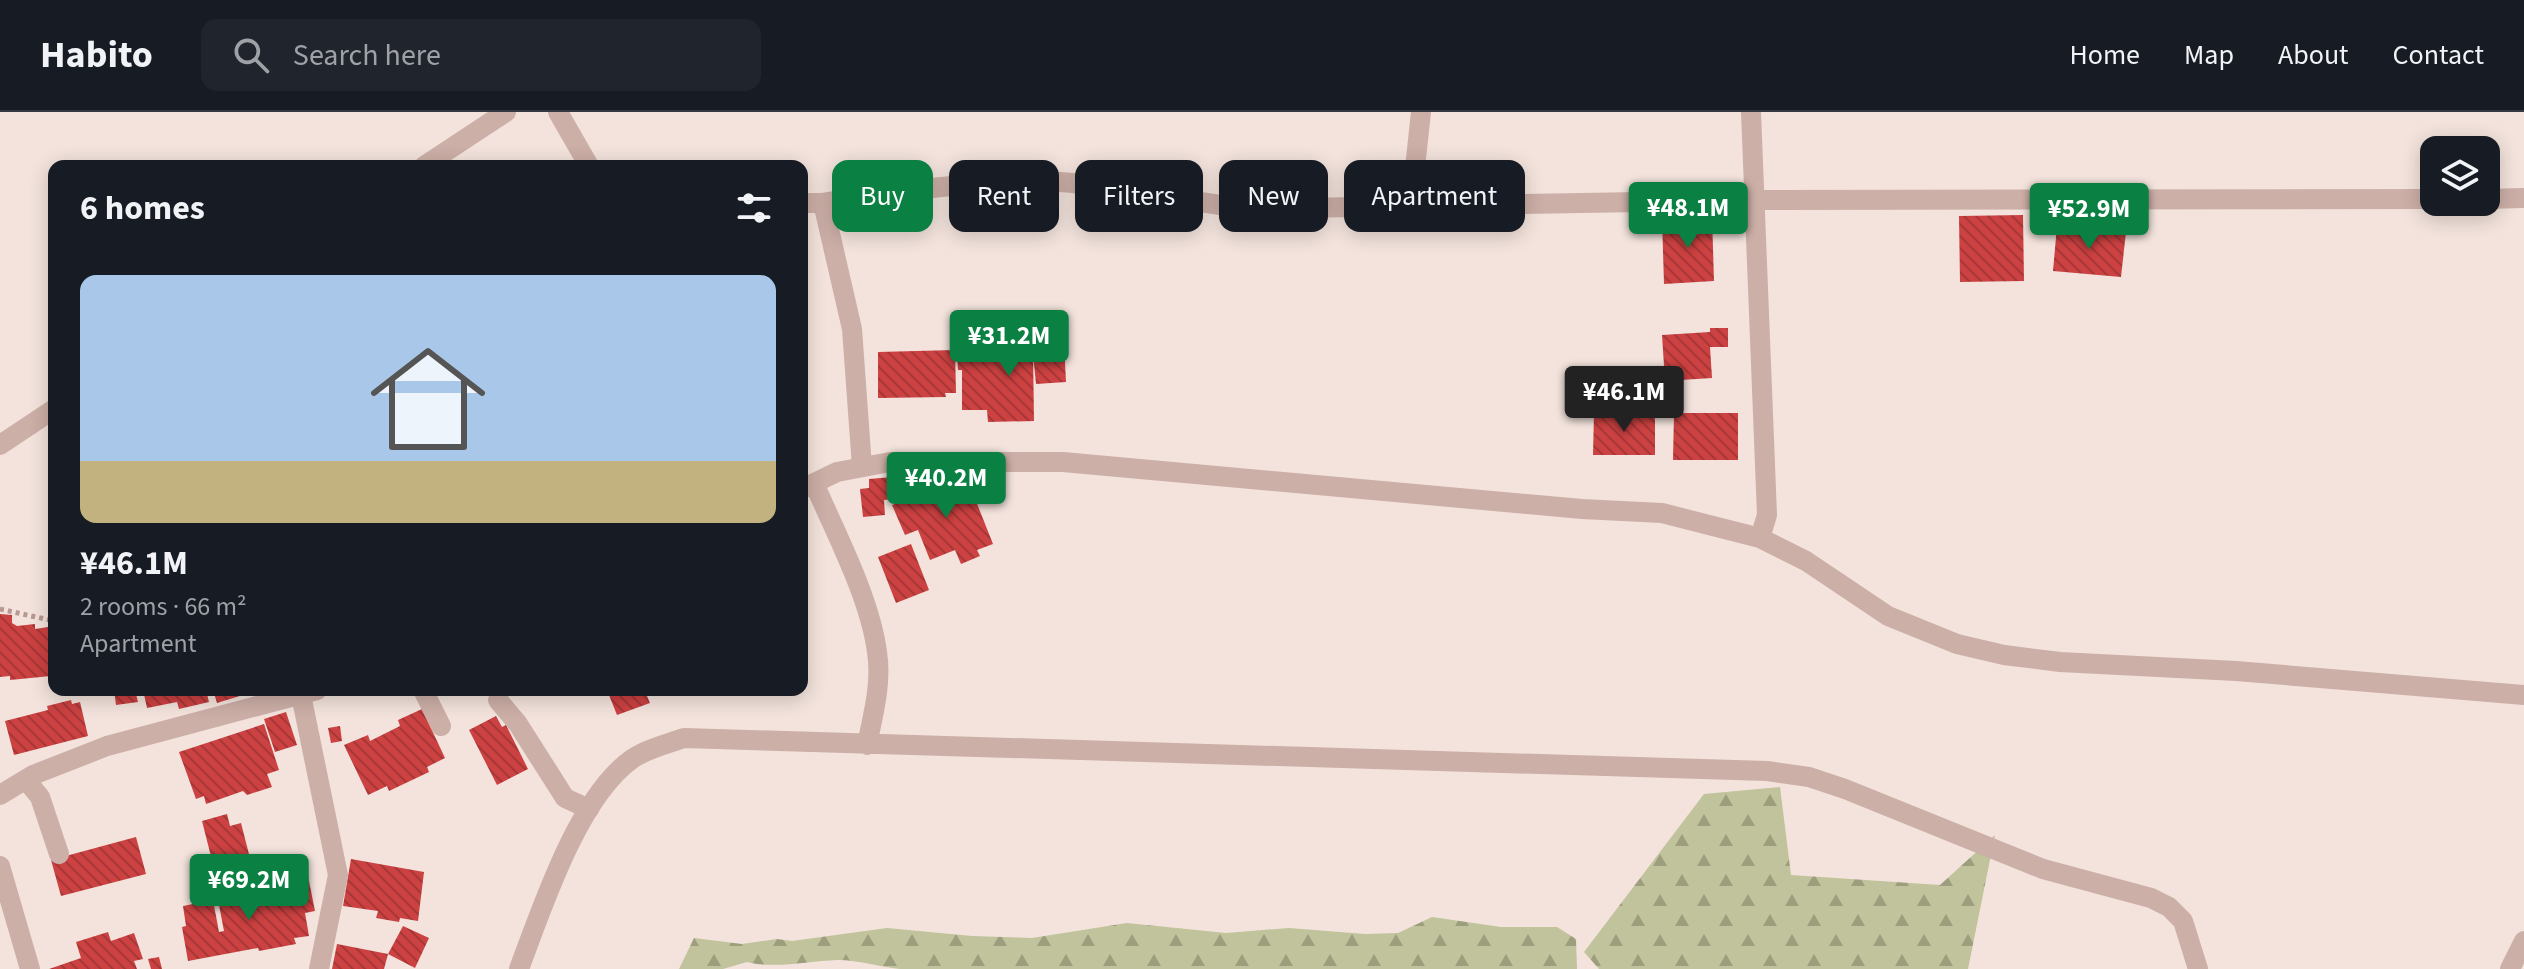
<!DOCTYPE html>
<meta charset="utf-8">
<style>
:root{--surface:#171b24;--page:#20242c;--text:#f1f3f6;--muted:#9ea1a6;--line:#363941;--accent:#0b8043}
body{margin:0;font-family:"Source Sans 3",sans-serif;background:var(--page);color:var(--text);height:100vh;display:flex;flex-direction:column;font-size:30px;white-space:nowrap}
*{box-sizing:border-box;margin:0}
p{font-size:26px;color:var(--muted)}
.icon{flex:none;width:44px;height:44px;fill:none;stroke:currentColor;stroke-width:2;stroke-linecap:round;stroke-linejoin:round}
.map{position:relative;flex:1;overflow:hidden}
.sheet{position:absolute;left:48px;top:48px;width:760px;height:536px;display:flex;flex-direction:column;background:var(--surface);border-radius:16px;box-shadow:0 4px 20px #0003}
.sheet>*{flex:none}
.hud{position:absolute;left:832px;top:48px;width:760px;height:72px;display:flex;gap:16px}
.controls{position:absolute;left:2420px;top:24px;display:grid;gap:16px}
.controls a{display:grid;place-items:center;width:80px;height:80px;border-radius:16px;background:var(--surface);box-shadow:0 4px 20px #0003;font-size:40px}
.price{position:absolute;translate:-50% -68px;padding:0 18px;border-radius:8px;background:var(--accent);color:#fff;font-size:26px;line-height:52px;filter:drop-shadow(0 2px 4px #0008)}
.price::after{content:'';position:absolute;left:50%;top:48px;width:24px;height:18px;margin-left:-12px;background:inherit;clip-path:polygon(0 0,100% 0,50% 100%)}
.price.on{background:#222;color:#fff}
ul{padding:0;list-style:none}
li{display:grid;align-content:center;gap:16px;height:424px;padding:0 32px}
li span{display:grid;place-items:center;height:248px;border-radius:16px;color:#555}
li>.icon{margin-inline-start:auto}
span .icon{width:144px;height:144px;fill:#fffc;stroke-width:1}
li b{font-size:34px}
h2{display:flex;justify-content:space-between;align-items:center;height:96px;padding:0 32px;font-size:34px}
.tag{padding:0 28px;border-radius:16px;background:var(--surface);box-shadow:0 4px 20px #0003;font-size:28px;line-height:72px}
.tag.on{background:var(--accent);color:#fff}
header{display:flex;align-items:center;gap:48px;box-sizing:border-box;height:112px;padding:0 40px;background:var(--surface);border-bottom:2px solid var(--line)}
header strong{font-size:38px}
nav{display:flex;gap:44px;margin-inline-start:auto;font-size:28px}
.search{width:560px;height:72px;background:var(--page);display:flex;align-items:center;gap:20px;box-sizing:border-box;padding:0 28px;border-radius:16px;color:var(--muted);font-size:30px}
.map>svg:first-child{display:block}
.forest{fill:url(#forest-firs)}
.building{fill:url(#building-back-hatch)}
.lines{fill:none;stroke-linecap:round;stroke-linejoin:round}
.path{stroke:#b89891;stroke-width:5;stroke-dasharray:4 4;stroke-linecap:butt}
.service{stroke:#ccafa7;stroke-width:20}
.minor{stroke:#ccafa7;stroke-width:20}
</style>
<header>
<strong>Habito</strong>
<div class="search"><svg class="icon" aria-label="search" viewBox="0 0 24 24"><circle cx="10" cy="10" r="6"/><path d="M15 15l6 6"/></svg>Search here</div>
<nav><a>Home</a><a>Map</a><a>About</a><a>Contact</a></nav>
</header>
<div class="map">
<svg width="2524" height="857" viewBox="0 0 2524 857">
<defs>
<pattern id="forest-firs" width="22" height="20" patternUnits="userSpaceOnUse" patternTransform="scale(2)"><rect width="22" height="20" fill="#c0c39b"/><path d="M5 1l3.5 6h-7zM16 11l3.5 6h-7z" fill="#9d9e7e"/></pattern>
<pattern id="building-back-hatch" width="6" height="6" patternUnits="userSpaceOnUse" patternTransform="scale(2)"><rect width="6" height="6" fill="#cc4141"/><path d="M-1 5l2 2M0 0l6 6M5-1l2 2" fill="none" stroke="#a73636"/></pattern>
</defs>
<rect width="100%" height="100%" fill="#f3e3dc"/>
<path class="forest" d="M1780,675l11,88 149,10 55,-50 -27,134h-369l-15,-17 120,-158z
M1432,805l69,10h56l19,12 1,30h-677c-20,-2 -42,-9 -62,-9 -30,1 -63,9 -91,2l-24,7h-44l15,-31 48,6 35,-5 15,2 95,-13 85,8 60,2 95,-15 99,10 63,-5 76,6 33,-1z"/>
<path class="building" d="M2023,103l1,66 -64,1 -1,-66z
M1712,104l2,65 -50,3 -2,-66z
M2057,114l69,6 -5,45 -68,-6z
M1710,216h18v19h-18l2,31 -47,3 -3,-46 48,-3z
M1033,231h31l2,39 -30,2 -3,-31 1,68 -46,1 -1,-12h-25v-40h-4l-1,-18 19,1v-9z
M955,238l1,43h-11l1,4 -68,1v-46z
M1594,301h61v42h-62z
M1674,301h64v47h-65z
M904,364l2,22 -22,2 1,15 -22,2 -3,-28 9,-1v-9z
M966,364l27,68 -16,6 3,6 -19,8 -6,-14 -25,10 -12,-30 -13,5 -13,-30 16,-6 -2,-4 16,-7 2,5z
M911,432l18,46 -33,13 -18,-46z
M0,502l12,1v8l5,3 18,-2v5l13,-2 1,6 5,-1v20h-5l2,24 -41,4v-4l-10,1z
M114,578h21l3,12 -22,3z
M143,578h63l3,12 -30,7 -2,-7 -30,6z
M213,578h43v1l-39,12z
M607,578h45l2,4 -7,2 3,7 -33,12z
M71,588l1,4 8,-2 8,34 -74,19 -9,-34 43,-11 -1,-4z
M422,597l23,49 -18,9 2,5 -40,19 -2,-5 -19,9 -24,-50 24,-10 2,6 30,-15 -2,-6z
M286,600l11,33 -22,7 -11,-33z
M496,604l6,11 4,-2 22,44 -31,16 -28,-55z
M264,612l15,46 -12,4 5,13 -25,8 -4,-4 -37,13 -2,-8 -8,3 -17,-47z
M340,614l2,15 -11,2 -3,-15z
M227,702l3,12 11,-3 11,43 -14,4 2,9 -22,5 -16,-63z
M136,725l10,37 -85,22 -10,-36z
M351,747l73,13 -6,49 -18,-3 -1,4 -23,-4 2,-7 -35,-5z
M308,764l7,35 -10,2 4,23 -15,2 2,6 -37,7 -1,-3 -70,13 -6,-34 4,-1 -3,-20 30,-6 6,32 5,-1 -5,-26 25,-4 -1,-5 25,-5 1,5 13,-2 -2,-10z
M403,814l26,12 -14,30 -27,-14z
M108,820l3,9 23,-8 9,26 -9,2 3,8h-88l32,-11 -5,-16z
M337,832l51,10 -4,15h-52z
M159,845l3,12h-11l-3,-10z"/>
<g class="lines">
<path class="path" d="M0,497l54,12"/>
<path class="service" d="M823,91l29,126 10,138
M300,578l38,185 -19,94
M423,578l18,36
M498,588l20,24 47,74 24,11
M26,668l14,17 19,57"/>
<path class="minor" d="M558,0l31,54
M1751,0l16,403 -7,23
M424,54l82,-54
M2486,87l38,-1
M802,91h21l69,-11 130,-13 51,4 174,26 508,-9 679,-1
M1411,93l10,-93
M0,333l54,-36
M814,371c22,51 56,115 63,169 5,31 -4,63 -10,93
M802,377l35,-17 53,-10h173l519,47 80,4 98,25 46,23 82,55 69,28 47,11 56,7 176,9 288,24
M0,683l33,-20 74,-29 210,-56
M0,754l30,103
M519,857c23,-61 59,-172 113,-210 14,-10 35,-15 52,-21l1083,33 42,6 36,12 198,80 108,29 18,9 14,14 15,48
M2510,857l14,-28"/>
</g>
</svg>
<div class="controls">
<a><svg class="icon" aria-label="layers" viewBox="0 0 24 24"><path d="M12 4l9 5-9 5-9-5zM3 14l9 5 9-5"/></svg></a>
</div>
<b class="price" style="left:1688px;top:138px">¥48.1M</b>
<b class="price" style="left:2089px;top:139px">¥52.9M</b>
<b class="price" style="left:1009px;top:266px">¥31.2M</b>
<b class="price on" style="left:1624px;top:322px">¥46.1M</b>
<b class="price" style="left:946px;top:408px">¥40.2M</b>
<b class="price" style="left:249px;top:810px">¥69.2M</b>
<div class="hud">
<a class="tag on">Buy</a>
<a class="tag">Rent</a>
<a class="tag">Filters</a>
<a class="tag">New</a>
<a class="tag">Apartment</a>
</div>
<section class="sheet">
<h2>6 homes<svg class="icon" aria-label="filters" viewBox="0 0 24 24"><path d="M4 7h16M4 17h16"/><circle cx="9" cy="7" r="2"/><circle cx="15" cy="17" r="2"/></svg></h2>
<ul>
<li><span style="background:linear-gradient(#a9c7e8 75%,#c2b280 0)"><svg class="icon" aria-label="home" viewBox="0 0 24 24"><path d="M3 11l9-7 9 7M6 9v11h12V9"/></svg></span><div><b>¥46.1M</b><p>2 rooms · 66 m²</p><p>Apartment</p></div></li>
</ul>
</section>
</div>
